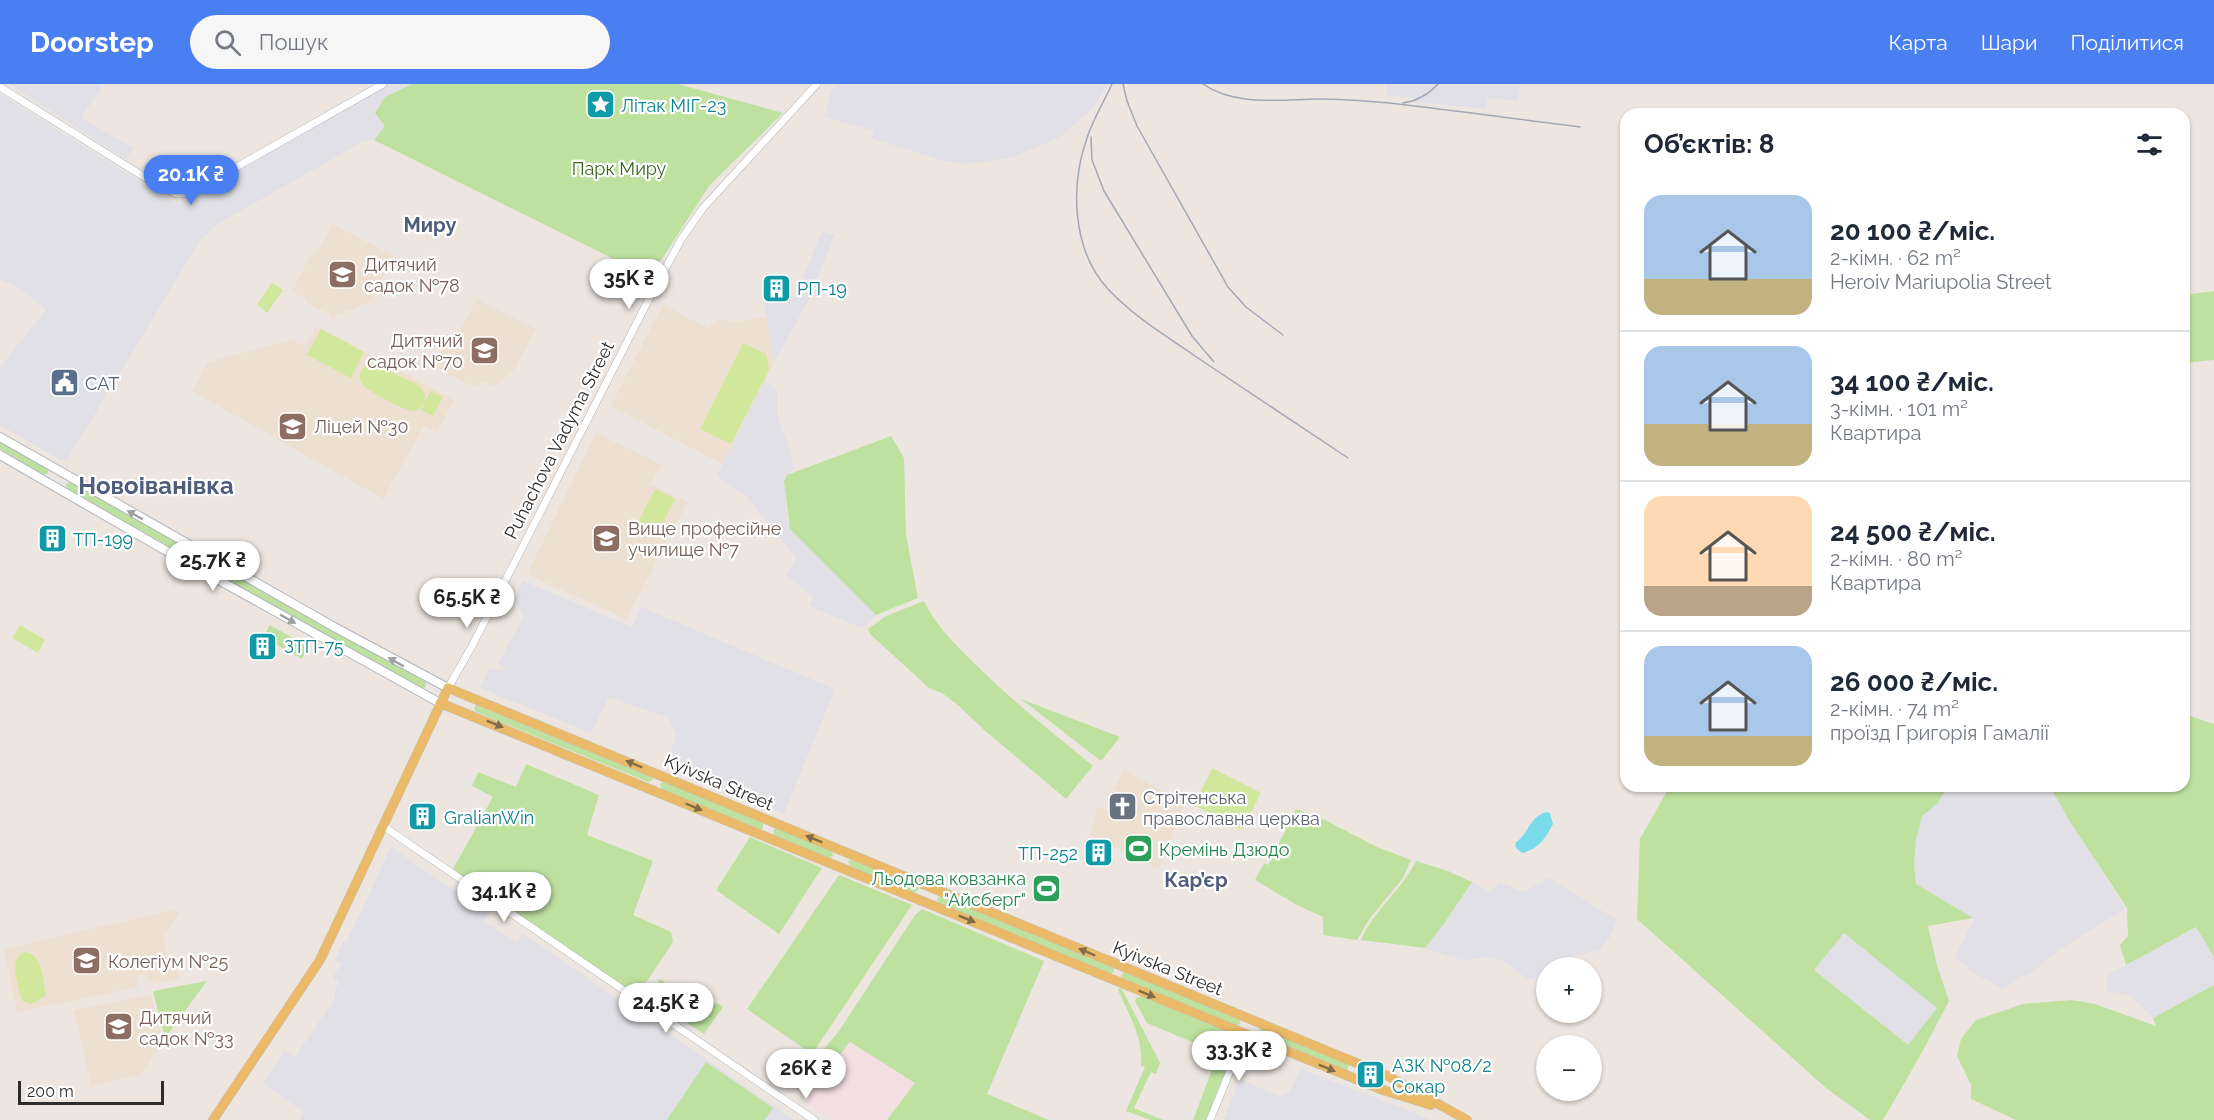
<!DOCTYPE html>
<html lang="uk">
<meta charset="utf-8">
<style>
:root{--surface:#fff;--page:#f6f6f7;--text:#1f2937;--muted:#747a83;--line:#e0e1e3;--accent:#497ff1}
body{margin:0;font-family:Raleway,sans-serif;background:var(--page);color:var(--text);height:100vh;display:flex;flex-direction:column;font-size:22px;white-space:nowrap}
*{box-sizing:border-box;margin:0}
p{font-size:20px;color:var(--muted)}
.icon{flex:none;width:33px;height:33px;fill:none;stroke:currentColor;stroke-width:2;stroke-linecap:round;stroke-linejoin:round}
.map{position:relative;flex:1;overflow:hidden}
.drawer{position:absolute;left:1620px;top:24px;width:570px;height:684px;display:flex;flex-direction:column;background:var(--surface);border-radius:18px;box-shadow:0 2px 4px #0004}
.drawer>*{flex:none}
.buttons{position:absolute;left:1536px;top:873px;display:grid;gap:12px}
.buttons a{display:grid;place-items:center;width:66px;height:66px;border-radius:50%;background:var(--surface);box-shadow:0 2px 4px #0004;font-size:30px}
.scale{position:absolute;left:18px;bottom:15px;width:146px;box-sizing:border-box;padding-left:6px;border:3px solid #2c2c2c;border-top:0;font-size:16px;line-height:21px;white-space:nowrap;color:#2c2c2c;-webkit-text-stroke:4px #fff;paint-order:stroke}
.price{position:absolute;translate:-50% -51px;padding:0 14px;border-radius:21px;background:#fff;color:#222;font-size:20px;line-height:39px;filter:drop-shadow(0 2px 3px #0008)}
.price::after{content:'';position:absolute;left:50%;top:36px;width:18px;height:14px;margin-left:-9px;background:inherit;clip-path:polygon(0 0,100% 0,50% 100%)}
.price.current{background:var(--accent);color:#fff}
ul{padding:0;list-style:none}
li{display:flex;align-items:center;gap:18px;height:150px;padding:0 24px}
li+li{border-top:2px solid var(--line)}
li span{display:grid;place-items:center;flex:none;width:168px;height:120px;border-radius:18px;color:#555}
li>.icon{margin-inline-start:auto}
span .icon{width:72px;height:72px;fill:#fffc;stroke-width:1}
li b{font-size:26px}
h2{display:flex;justify-content:space-between;align-items:center;height:72px;padding:0 24px;font-size:26px}
header{display:flex;align-items:center;gap:36px;box-sizing:border-box;height:84px;padding:0 30px;background:var(--accent);color:#fff}
header strong{font-size:28px}
nav{display:flex;gap:33px;margin-inline-start:auto;font-size:21px}
.search{width:420px;height:54px;background:var(--page);display:flex;align-items:center;gap:15px;box-sizing:border-box;padding:0 21px;border-radius:33px;color:var(--muted);font-size:22px}
.map>svg:first-child{display:block}
.industrial{fill:#e1e0e6}
.education{fill:#eee0d0}
.medical{fill:#f3dee2}
.green{fill:#bee19f;fill-rule:evenodd}
.pitch{fill:#d1e79c}
.water{fill:#79dbe9}
.lines{fill:none;stroke-linecap:round;stroke-linejoin:round}
.tertiary-casing{stroke:#b0b4bc;stroke-width:8}
.secondary-casing{stroke:#b0b4bc;stroke-width:10}
.primary-casing{stroke:#c4c4c4;stroke-width:10}
.tertiary{stroke:#fff;stroke-width:7}
.secondary{stroke:#fff;stroke-width:8}
.primary{stroke:#eaba68;stroke-width:9}
.rail{stroke:#a2a8b6;stroke-width:1.5}
.oneway{fill:#a0a0a0}
.oneway2{fill:#826c47}
.labels{text-anchor:middle;dominant-baseline:central;stroke-width:4.5;stroke-linejoin:round;paint-order:stroke}
.culture-label{font-size:18px;fill:#0d838f;stroke:#fff;text-anchor:start}
.park-label{font-size:18px;fill:#38671f;stroke:#fff}
.education-label{font-size:18px;fill:#785e54;stroke:#fff;text-anchor:start}
.service-label{font-size:18px;fill:#4e5e75;stroke:#fff;text-anchor:start}
.street-label{font-size:18px;fill:#2c2c2c;stroke:#fff}
.worship-label{font-size:18px;fill:#5b616d;stroke:#fff;text-anchor:start}
.leisure-label{font-size:18px;fill:#27864d;stroke:#fff;text-anchor:start}
.neighbourhood-label{font-size:20px;font-weight:bold;fill:#4e5d7c;stroke:#fff}
.district-label{font-size:24px;font-weight:bold;fill:#4e5d7c;stroke:#fff}
</style>
<header>
<strong>Doorstep</strong>
<div class="search"><svg class="icon" aria-label="search" viewBox="0 0 24 24"><circle cx="10" cy="10" r="6"/><path d="M15 15l6 6"/></svg>Пошук</div>
<nav><a>Карта</a><a>Шари</a><a>Поділитися</a></nav>
</header>
<div class="map">
<svg width="2214" height="1036" viewBox="0 0 2214 1036">
<rect width="100%" height="100%" fill="#ede6e0"/>
<path class="industrial" d="M9,0h95l-23,34 52,30 -7,11z
M390,0h22l-27,13v29l-11,14 -12,2 -146,83 -16,16 -133,219 -5,1 -62,-36v-58l46,-57 -27,-22 -19,-9v-185l171,107 9,3z
M837,0h271l-13,22 -36,32 -46,19 -46,7 -27,-4 -69,-22 3,-7 -50,-14 7,-25z
M1387,0h133l-2,17 -31,-3 -1,11 -72,-7 -1,-4 -27,-3z
M822,147l13,4 -28,68 -33,60 -10,-59 4,-10 9,4 4,-7 14,6z
M764,297l13,8v24l14,41 3,14 -10,13 4,44 88,90v2l-14,11 -54,-22 6,-8 -28,-23 10,-17 -50,-62 -18,-11 -11,-10z
M523,497l109,46 9,-20 194,82 -51,125 -118,-49 10,-28 -7,-19 -60,-21 -18,36 -111,-45 9,-19 15,1 1,-2 -7,-4 26,-48 -10,-17z
M1948,702h102l75,123 -68,42 -21,18 -10,7 -3,-1 -20,14 -28,-15 -20,-17 18,-36v-3l-57,-34 -2,-20 2,-24 6,-24 15,-12z
M391,763l64,44 3,-3 33,23 -7,10 32,22 7,-9 272,186h-496l5,-8 -42,-29 23,-32 10,6 40,-59v-9l4,-6 -6,-6 8,-13 -6,-4 8,-18 4,-1z
M1549,794l68,42 -7,17 -10,13 -43,10 -22,18 -6,2 -28,-20 -14,-3 -22,4 -40,-13 18,-23 29,-43 17,10 11,-10 23,10z
M2197,843l17,30v28l-61,33 -23,-23 -24,-4 1,-16z
M1844,848l94,76 -30,37 -94,-75z
M1301,985l115,44 14,7h-206l15,-41 41,17 9,-3z"/>
<path class="education" d="M332,140l62,32 -23,45 -21,10 -2,-2 -8,6 -1,-1 -4,1 1,2 -3,2 -6,-6 -20,-10 -1,-3 -14,-9 18,-34 7,-3z
M477,215l59,30 -22,41 -20,17 -9,-5 -11,5 -40,-21 17,-32 10,-6z
M663,220l46,25 2,-4 4,1 4,-8 14,4 33,-5 8,46 -52,101 -111,-58z
M316,242l138,74 -17,32 -13,-6 -41,73 -191,-108 16,-29 84,-22 14,6z
M596,349l65,31 -10,20 37,18 -62,117 -99,-45z
M1124,686l61,32 -26,67 -70,-35 5,-12 3,-16 25,12 10,-20 -19,-9z
M177,825l2,4 -16,23 5,25 8,-1 3,19 -26,5 -2,-3 -3,1 -2,-7 -9,1 1,11 -121,25 -13,-63z
M151,911l12,48 -22,32 -50,11 -17,-76z"/>
<path class="medical" d="M849,957l66,43 -28,36h-55l-26,-18z"/>
<path class="green" d="M412,0h266l105,29 -74,73 -47,73 -14,17 -274,-136 11,-14 -10,-13 10,-16z
M2214,207v69l-30,3v-68z
M891,352l13,22 2,77 12,63 -42,17 -86,-86 -6,-48 3,-6z
M0,356l48,29v4l-5,2 -43,-26z
M71,398l355,200v5l-5,2 -354,-200 -1,-5z
M924,517c12,25 30,42 49,61 38,38 79,70 120,104l-27,33 -83,-70 -24,-23 -17,-13 -13,-5 -59,-54 -2,-5 18,-13z
M270,541l39,22 -7,12 -39,-22z
M1021,615l99,38 -19,24z
M476,621l177,72v3l-5,2 -172,-70 -2,-4z
M2184,630l30,10v233l-18,-30 -70,38 -6,-20 8,-9 -1,-28 -60,-91 -17,-31h134z
M526,680l73,31 -12,40 66,26 -20,54 38,17 2,10 -36,54 -184,-127 40,-72 -21,-11 6,-14 38,15z
M665,697l98,41v6l-4,3 -97,-42 -2,-5z
M1674,702h274l-11,18 -15,12 -6,24 -2,24 2,20 57,34 -45,8 9,39 12,36 -29,55 -37,64h-13l-44,-32 -189,-169 3,-80 27,-48zM1844,849l93,75 -29,37 -94,-75z
M1296,725l21,7 60,31 34,13 -8,18 -33,40 -13,22 -34,-5v-18l-26,-12 -42,-25 9,-17 4,2z
M777,744l55,22 1,6 -4,3 -55,-23 -1,-5z
M750,753l72,31 -43,66 -63,-44z
M853,774l64,27 2,4 -5,4 -64,-27 -2,-5z
M1416,777l32,10 24,11 -29,43 -18,23 -64,-8c12,-29 41,-50 55,-79z
M839,791l73,30 -100,149 -65,-45z
M940,811l174,72v5l-3,2 -173,-71 -1,-4z
M922,825l122,52 -57,133 62,26h-162l28,-37 -65,-41 -13,16 -13,-9 15,-18 76,-116z
M1124,888l115,46 1,6 -3,2 -114,-47 -2,-3z
M660,895l43,30 14,-6 6,4 -19,27 -27,-18h-3l-16,-12 -7,2 -6,-5z
M207,897l-42,57 -12,-47z
M2214,901v135h-198l-45,-21v-14l-14,-29 4,-17 15,-19 47,-16 49,-4 23,4 61,22 -3,-8z
M1120,904l3,3 37,72 -4,11 -5,-2 -17,36 29,12h-13l-24,-9 19,-44 -4,-1c3,-27 -13,-53 -23,-76z
M1142,912l92,38 4,3v6l-9,22 -13,-5 2,-7 -71,-30 -12,-22 1,-3z
M1261,944l88,36 -2,7 -86,-36 -2,-3z
M706,978l67,46 -8,12h-98z
M1213,983l14,5 -20,48h-14z"/>
<path class="pitch" d="M272,198l11,8 -16,23 -10,-8z
M321,245l43,23 -13,26 -44,-23z
M743,259l23,11 3,16 -38,74 -31,-15z
M373,279l47,23 5,9 -1,8 7,-12 12,6 -10,19 -12,-6 3,-6c-4,4 -7,7 -12,7 -8,-1 -40,-18 -47,-24 -11,-9 -3,-22 8,-24z
M655,405l20,10 -20,39 -20,-10z
M20,541l25,15 -7,13 -26,-15z
M1212,684l49,25 -19,37 -48,-25z
M24,868c19,1 19,29 22,44l-15,8 -9,-3c-3,-15 -15,-41 2,-49z"/>
<path class="water" d="M1546,728l4,1 3,11c-8,15 -14,24 -30,29 -5,-2 -9,-6 -7,-11 13,-8 13,-25 30,-30z"/>
<g class="lines">
<defs>
<path id="tertiary" d="M0,3l157,98 20,9h12l194,-110
M448,604l24,-42 181,-355 29,-53 21,-30 114,-124
M383,742l431,294
M1210,1036l35,-86"/>
<path id="secondary" d="M0,353l336,191 112,60
M0,371l163,94 277,154"/>
<path id="primary" d="M440,619l874,359 69,28 48,15
M213,1036l107,-160 128,-272 940,388 79,44"/>
</defs>
<use href="#tertiary" class="tertiary-casing"/>
<use href="#secondary" class="secondary-casing"/>
<use href="#primary" class="primary-casing"/>
<use href="#tertiary" class="tertiary"/>
<use href="#secondary" class="secondary"/>
<use href="#primary" class="primary"/>
<path class="rail" d="M1112,0c-8,18 -19,35 -25,54 -17,48 -15,112 21,151 25,27 58,47 87,67 51,34 102,68 153,102
M1123,0l4,17 10,25 91,161 18,20 37,28
M1203,0c32,23 80,15 117,15 23,0 46,2 69,4 63,7 127,16 191,24
M1403,19c14,-2 26,-9 35,-19
M1091,53l1,23 12,31 88,145 22,26"/>
</g>
<defs><path id="oneway-solid" d="M-6-.8H1V-3.2L6.5 0L1 3.2V.8H-6Z" transform="scale(1.5)"/></defs>
<g class="oneway">
<use href="#oneway-solid" transform="translate(135 431) rotate(-151)"/>
<use href="#oneway-solid" transform="translate(288 535) rotate(29)"/>
<use href="#oneway-solid" transform="translate(396 578) rotate(-151)"/>
</g>
<g class="oneway2">
<use href="#oneway-solid" transform="translate(495 640) rotate(22)"/>
<use href="#oneway-solid" transform="translate(634 680) rotate(-157)"/>
<use href="#oneway-solid" transform="translate(694 723) rotate(23)"/>
<use href="#oneway-solid" transform="translate(814 755) rotate(-158)"/>
<use href="#oneway-solid" transform="translate(967 835) rotate(22)"/>
<use href="#oneway-solid" transform="translate(1087 868) rotate(-157)"/>
<use href="#oneway-solid" transform="translate(1147 910) rotate(22)"/>
<use href="#oneway-solid" transform="translate(1327 984) rotate(22)"/>
</g>
<defs>
<symbol id="sight-square" viewBox="-11 -11 22 22"><rect x="-9" y="-9" width="18" height="18" rx="4" fill="#0f9aa8" stroke="#fff"/><path d="M0-6L1.8-2.2L6-1.7L2.9 1.2L3.7 5.4L0 3.3L-3.7 5.4L-2.9 1.2L-6-1.7L-1.8-2.2Z" fill="#fff"/></symbol>
<symbol id="school-square" viewBox="-11 -11 22 22"><rect x="-9" y="-9" width="18" height="18" rx="4" fill="#8d6e63" stroke="#fff"/><path d="M0-5L7-2L0 1L-7-2ZM-4 1L0 2.5L4 1V4Q0 6-4 4Z" fill="#fff"/></symbol>
<symbol id="building-square" viewBox="-11 -11 22 22"><rect x="-9" y="-9" width="18" height="18" rx="4" fill="#0f9aa8" stroke="#fff"/><path d="M-4-6H4V6H1V3H-1V6H-4ZM-2.5-4.3h1.7v1.8h-1.7ZM.8-4.3h1.7v1.8H.8ZM-2.5-1h1.7V.8h-1.7ZM.8-1h1.7V.8H.8Z" fill="#fff"/></symbol>
<symbol id="civic-square" viewBox="-11 -11 22 22"><rect x="-9" y="-9" width="18" height="18" rx="4" fill="#5c6f8a" stroke="#fff"/><path d="M-.6-6.5H3V-4.5H.6V-3L4-1V1h2V6H-6V1h2V-1L-.6-3ZM-1.2 2.5V6h2.4V2.5Z" fill="#fff"/></symbol>
<symbol id="university-square" viewBox="-11 -11 22 22"><rect x="-9" y="-9" width="18" height="18" rx="4" fill="#8d6e63" stroke="#fff"/><path d="M0-5L7-2L0 1L-7-2ZM-4 1L0 2.5L4 1V4Q0 6-4 4Z" fill="#fff"/></symbol>
<symbol id="church-square" viewBox="-11 -11 22 22"><rect x="-9" y="-9" width="18" height="18" rx="4" fill="#6b7280" stroke="#fff"/><path d="M-1.2-6h2.4v3.5h3.3v2.4h-3.3V6h-2.4V-.1h-3.3v-2.4h3.3Z" fill="#fff"/></symbol>
<symbol id="stadium-square" viewBox="-11 -11 22 22"><rect x="-9" y="-9" width="18" height="18" rx="4" fill="#2e9e5b" stroke="#fff"/><path d="M0-5a6.5 5 0 1 0 0 10a6.5 5 0 1 0 0-10ZM-3.5-1.8h7v3.6h-7Z" fill="#fff"/></symbol>
</defs>
<g fill-rule="evenodd">
<use href="#sight-square" x="584" y="4" width="33" height="33"/>
<use href="#school-square" x="326" y="174" width="33" height="33"/>
<use href="#building-square" x="760" y="188" width="33" height="33"/>
<use href="#school-square" x="468" y="250" width="33" height="33"/>
<use href="#civic-square" x="48" y="282" width="33" height="33"/>
<use href="#school-square" x="276" y="326" width="33" height="33"/>
<use href="#university-square" x="590" y="438" width="33" height="33"/>
<use href="#building-square" x="36" y="438" width="33" height="33"/>
<use href="#building-square" x="246" y="546" width="33" height="33"/>
<use href="#church-square" x="1106" y="706" width="33" height="33"/>
<use href="#building-square" x="406" y="716" width="33" height="33"/>
<use href="#stadium-square" x="1122" y="748" width="33" height="33"/>
<use href="#building-square" x="1082" y="752" width="33" height="33"/>
<use href="#stadium-square" x="1030" y="788" width="33" height="33"/>
<use href="#school-square" x="70" y="860" width="33" height="33"/>
<use href="#school-square" x="102" y="926" width="33" height="33"/>
<use href="#building-square" x="1354" y="974" width="33" height="33"/>
</g>
<g class="labels">
<g class="culture-label">
<text x="621" y="21">Літак МІГ-23</text>
<text x="797" y="204">РП-19</text>
<text x="73" y="455">ТП-199</text>
<text x="284" y="562">ЗТП-75</text>
<text x="444" y="733">GralianWin</text>
<text x="1078" y="769" text-anchor="end">ТП-252</text>
<text x="1392" y="981">АЗК №08/2<tspan x="1392" dy="21">Сокар</tspan></text>
</g>
<g class="park-label">
<text x="619" y="84">Парк Миру</text>
</g>
<g class="education-label">
<text x="364" y="180">Дитячий<tspan x="364" dy="21">садок №78</tspan></text>
<text x="463" y="256" text-anchor="end">Дитячий<tspan x="463" dy="21">садок №70</tspan></text>
<text x="314" y="342">Ліцей №30</text>
<text x="628" y="444">Вище професійне<tspan x="628" dy="21">училище №7</tspan></text>
<text x="108" y="877">Колегіум №25</text>
<text x="139" y="933">Дитячий<tspan x="139" dy="21">садок №33</tspan></text>
</g>
<g class="service-label">
<text x="85" y="299">САТ</text>
</g>
<g class="street-label">
<text transform="translate(559 356) rotate(-63)">Puhachova Vadyma Street</text>
<text transform="translate(719 698) rotate(23)">Kyivska Street</text>
<text transform="translate(1168 884) rotate(22)">Kyivska Street</text>
</g>
<g class="worship-label">
<text x="1143" y="713">Стрітенська<tspan x="1143" dy="21">православна церква</tspan></text>
</g>
<g class="leisure-label">
<text x="1159" y="765">Кремінь Дзюдо</text>
<text x="1026" y="794" text-anchor="end">Льодова ковзанка<tspan x="1026" dy="21">"Айсберг"</tspan></text>
</g>
<g class="neighbourhood-label">
<text x="430" y="141">Миру</text>
<text x="1196" y="796">Кар’єр</text>
</g>
<g class="district-label">
<text x="156" y="401">Новоіванівка</text>
</g>
</g>
</svg>
<div class="buttons">
<a>+</a>
<a>−</a>
</div>
<div class="scale">200 m</div>
<b class="price current" style="left:191px;top:122px">20.1K ₴</b>
<b class="price" style="left:629px;top:226px">35K ₴</b>
<b class="price" style="left:213px;top:508px">25.7K ₴</b>
<b class="price" style="left:467px;top:545px">65.5K ₴</b>
<b class="price" style="left:504px;top:839px">34.1K ₴</b>
<b class="price" style="left:666px;top:950px">24.5K ₴</b>
<b class="price" style="left:1239px;top:998px">33.3K ₴</b>
<b class="price" style="left:806px;top:1016px">26K ₴</b>
<section class="drawer">
<h2>Об’єктів: 8<svg class="icon" aria-label="filters" viewBox="0 0 24 24"><path d="M4 7h16M4 17h16"/><circle cx="9" cy="7" r="2"/><circle cx="15" cy="17" r="2"/></svg></h2>
<ul>
<li><span style="background:linear-gradient(#a9c7e8 70%,#c2b280 0)"><svg class="icon" aria-label="home" viewBox="0 0 24 24"><path d="M3 11l9-7 9 7M6 9v11h12V9"/></svg></span><div><b>20 100 ₴/міс.</b><p>2-кімн. · 62 m²</p><p>Heroiv Mariupolia Street</p></div></li>
<li><span style="background:linear-gradient(#a9c7e8 65%,#c2b280 0)"><svg class="icon" aria-label="home" viewBox="0 0 24 24"><path d="M3 11l9-7 9 7M6 9v11h12V9"/></svg></span><div><b>34 100 ₴/міс.</b><p>3-кімн. · 101 m²</p><p>Квартира</p></div></li>
<li><span style="background:linear-gradient(#ffd9b3 75%,#b9a48a 0)"><svg class="icon" aria-label="home" viewBox="0 0 24 24"><path d="M3 11l9-7 9 7M6 9v11h12V9"/></svg></span><div><b>24 500 ₴/міс.</b><p>2-кімн. · 80 m²</p><p>Квартира</p></div></li>
<li><span style="background:linear-gradient(#a9c7e8 75%,#c2b280 0)"><svg class="icon" aria-label="home" viewBox="0 0 24 24"><path d="M3 11l9-7 9 7M6 9v11h12V9"/></svg></span><div><b>26 000 ₴/міс.</b><p>2-кімн. · 74 m²</p><p>проїзд Григорія Гамалії</p></div></li>
</ul>
</section>
</div>
